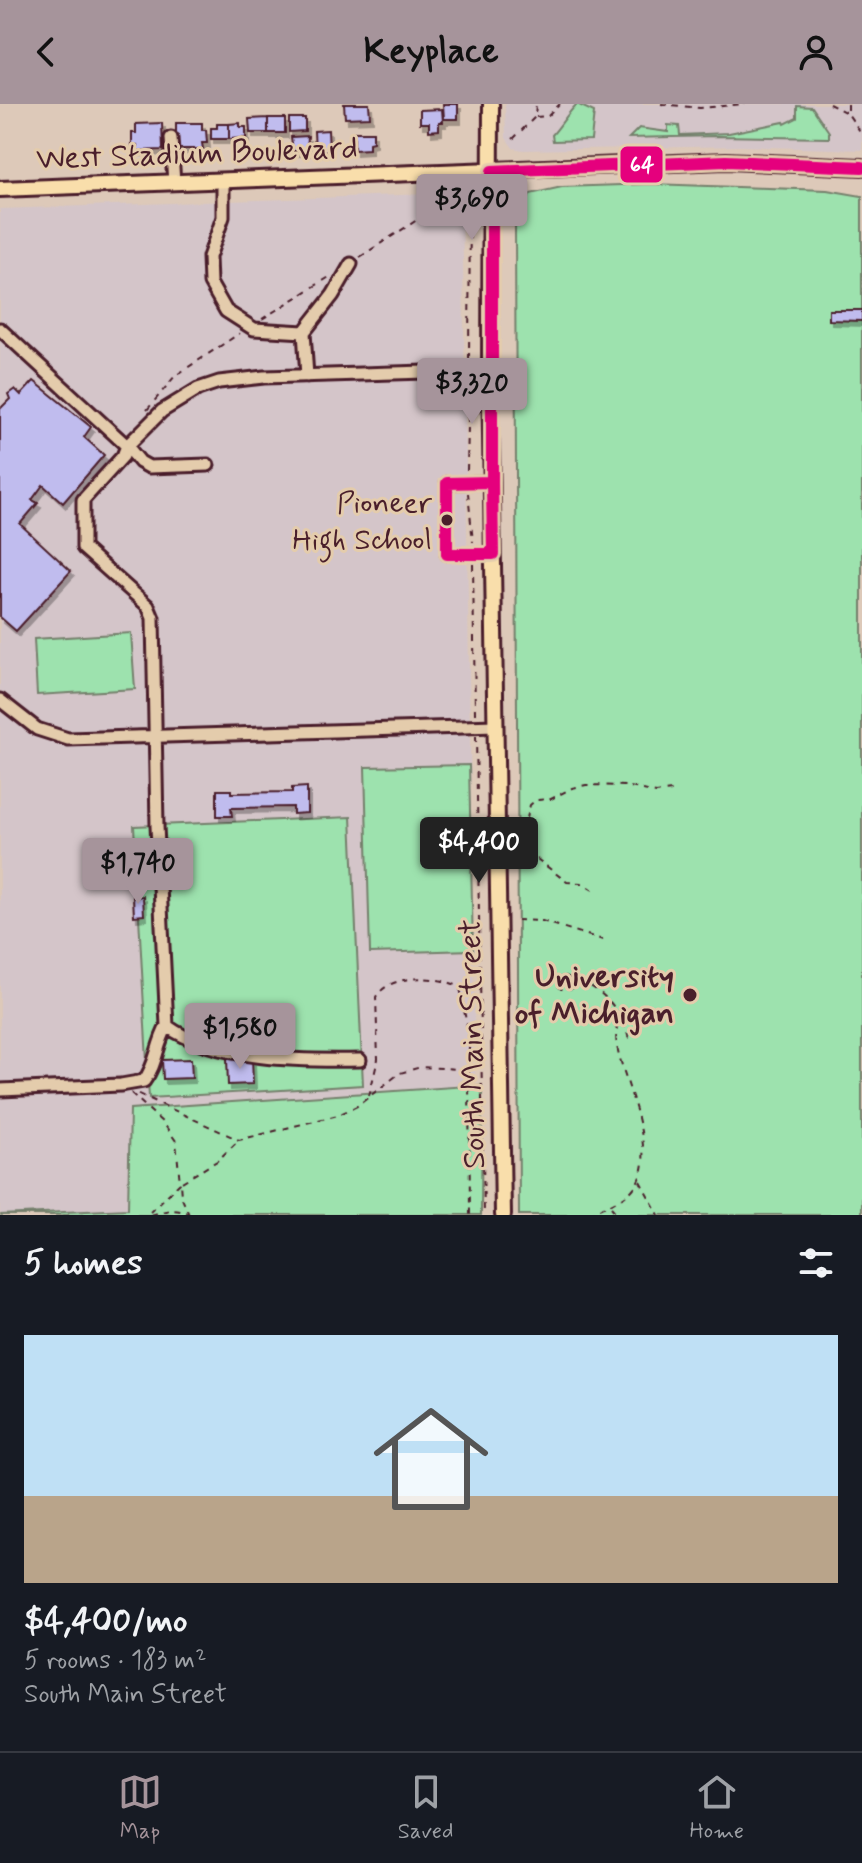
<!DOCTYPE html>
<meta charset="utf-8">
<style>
:root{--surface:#171b24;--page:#20242c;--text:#f1f3f6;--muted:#9ea1a6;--line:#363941;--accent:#a6949b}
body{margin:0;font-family:Mynerve,sans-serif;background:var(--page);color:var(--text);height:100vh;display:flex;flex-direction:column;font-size:30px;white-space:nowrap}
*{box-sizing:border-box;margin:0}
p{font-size:26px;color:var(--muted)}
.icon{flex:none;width:44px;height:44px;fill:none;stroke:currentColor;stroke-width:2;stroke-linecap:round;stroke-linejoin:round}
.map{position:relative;height:1111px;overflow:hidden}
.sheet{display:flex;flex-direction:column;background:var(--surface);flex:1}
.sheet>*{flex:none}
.price{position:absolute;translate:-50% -68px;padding:0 18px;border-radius:8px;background:var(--accent);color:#111;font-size:26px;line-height:52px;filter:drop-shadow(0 2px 4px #0008)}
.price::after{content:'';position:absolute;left:50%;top:48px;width:24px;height:18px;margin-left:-12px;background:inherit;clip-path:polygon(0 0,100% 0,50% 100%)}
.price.selected{background:#222;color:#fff}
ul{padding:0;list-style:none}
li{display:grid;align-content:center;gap:16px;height:424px;padding:0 24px}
li span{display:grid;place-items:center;height:248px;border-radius:0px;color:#555}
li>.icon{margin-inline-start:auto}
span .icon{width:144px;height:144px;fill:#fffc;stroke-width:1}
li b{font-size:34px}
h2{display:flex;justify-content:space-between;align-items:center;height:96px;padding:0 24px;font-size:34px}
header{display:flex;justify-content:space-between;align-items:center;height:104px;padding:0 24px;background:var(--accent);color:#111;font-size:36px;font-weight:700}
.tabs{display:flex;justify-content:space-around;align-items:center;height:112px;border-top:2px solid var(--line);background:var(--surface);font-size:22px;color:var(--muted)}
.tabs a{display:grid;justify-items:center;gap:4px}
.tabs .selected{color:var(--accent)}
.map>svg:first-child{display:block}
.built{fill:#d4c5c9}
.green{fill:#9de2ae;stroke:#74806c;stroke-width:2}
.building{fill:#c0bcee;stroke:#4a1f2b;stroke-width:2;filter:url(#shadow)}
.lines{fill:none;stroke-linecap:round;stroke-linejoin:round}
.minor-casing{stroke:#4a1f2b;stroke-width:17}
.major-casing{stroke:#4a1f2b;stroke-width:20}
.path{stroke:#4a1f2b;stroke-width:2;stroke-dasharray:6 6;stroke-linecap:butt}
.minor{stroke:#e4ccac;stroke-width:11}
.major{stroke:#f9deab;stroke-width:14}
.bus-1-casing{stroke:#e4ccac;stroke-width:18}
.bus-1{stroke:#e5007d;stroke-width:12}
.bus-dot{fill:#4a1f2b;stroke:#e4ccac;stroke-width:3}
.labels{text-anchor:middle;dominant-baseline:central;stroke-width:6;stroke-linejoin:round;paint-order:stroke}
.bus-label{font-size:30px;fill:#4a1f2b;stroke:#e4ccac;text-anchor:end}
.street-label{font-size:32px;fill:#4a1f2b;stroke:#e4ccac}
.poi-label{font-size:32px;font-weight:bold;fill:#4a1f2b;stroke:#e4ccac;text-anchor:end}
.line-badge{stroke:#e4ccac;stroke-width:3}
.badge-label{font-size:22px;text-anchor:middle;font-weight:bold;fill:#fff}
</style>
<header><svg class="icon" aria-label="back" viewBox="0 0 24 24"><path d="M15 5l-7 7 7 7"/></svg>Keyplace<svg class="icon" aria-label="person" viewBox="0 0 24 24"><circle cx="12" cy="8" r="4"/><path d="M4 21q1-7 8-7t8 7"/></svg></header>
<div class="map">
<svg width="862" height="1111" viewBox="0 0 862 1111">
<defs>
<filter id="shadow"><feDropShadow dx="3" dy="5" stdDeviation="0" flood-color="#0004"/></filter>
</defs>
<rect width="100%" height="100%" fill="#ddc9b9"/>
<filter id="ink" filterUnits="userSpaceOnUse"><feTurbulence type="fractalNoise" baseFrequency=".0125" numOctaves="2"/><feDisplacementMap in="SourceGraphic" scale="16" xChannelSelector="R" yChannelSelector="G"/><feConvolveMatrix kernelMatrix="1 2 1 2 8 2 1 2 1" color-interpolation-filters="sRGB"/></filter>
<g filter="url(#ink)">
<path class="built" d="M505,0h357v46l-121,-4 -218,4 -10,-2 -7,-10z
M457,89l5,3 15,1019h-477v-1006z"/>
<path class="green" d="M577,0l17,8 -3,28 -38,1 -1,-6c9,-10 15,-21 25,-31z
M797,2l15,1 17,25v6l-112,-2 -88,2 10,-10 29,4v-7l11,1 1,9 49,-2 55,-11 1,2 12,-6z
M651,80l176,6 35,6v1019h-343l-4,-991 15,-30 32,-7z
M131,529l4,56 -98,6 -3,-56z
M469,661l4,185 -103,3 -5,-186z
M351,713l12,268 -214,13 -15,-272z
M482,981l-1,130h-481l128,-6 2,-100z"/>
<path class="building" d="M344,0h25l1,13 -25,1z
M443,0h15v15h-14z
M442,5l1,13h-4v8l-10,1v-8h-9v-13z
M268,14h17v15h-17z
M268,14v15h-18l-1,-14z
M289,14h16v13l-16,1z
M162,19l1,27 -26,1v-6h-5v-12h4v-9z
M176,19h26v7h4l1,13h-5l1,6h-27z
M240,19v4h6v11l-17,1v-15z
M217,20h12v15h-18v-11h6z
M328,26l1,21h-14l-1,-20z
M354,28h19v10l-4,1v6l-15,1z
M308,32l-1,15h-14l-2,-14z
M829,206h33v11l-33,-1z
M34,277l57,46 -7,10 20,18 -41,48 -20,-18 -11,15 6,3 -18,21 51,47 -55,60 -16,-14v-208l10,-10 -2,-5 7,-5 6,6z
M307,683v26l-14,1v-7l-62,1 1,8h-15v-26h14v3l61,-1v-4z
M143,792l1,19 -10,1 -1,-19z
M252,953l1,27 -25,1 -1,-27z
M191,955l1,19 -29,1 -1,-19z"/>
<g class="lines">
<defs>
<path id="minor" d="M171,34l3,45
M223,77v36l-14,40 1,26 16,28 28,18 50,3
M0,225l127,117 13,16 9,5 59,-2
M307,272l-3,-44 29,-37 18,-31
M492,378l-45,1v71h46
M0,596l37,29 31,10 428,-13
M360,956c-57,1 -145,1 -193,-34l-10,-200 -4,-208 -5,-12 -65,-58v-48l40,-44 4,-10 35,-35 36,-22 21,-7 45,-5 226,-7
M0,986l121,-5 23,-4c13,-17 12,-35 23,-55"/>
<path id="major" d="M491,0l-1,266 13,845
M0,85l726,-28 136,6"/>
</defs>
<use href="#minor" class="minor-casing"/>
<use href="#major" class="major-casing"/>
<path class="path" d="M661,0l39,4 45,-4
M829,0l18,9
M848,0v10l14,20
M536,13l12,-1 12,-12
M513,35l22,-22 1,-13
M360,153l100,-65
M262,215l69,-43
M469,255l1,-161
M147,306l28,-34 65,-43
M467,366l2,-89
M468,389l5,49
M473,460l2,150
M476,632l8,479
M593,786l-12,-7 -14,-1 -30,-23 -8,-17 -4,-15 5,-22 6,-5 15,-1 21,-11 14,-3 40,1 30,7 16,-2
M517,816l25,1 61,19
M565,872l15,6 -7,6 -12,1 -3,-4 1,-7z
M580,878c25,8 42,31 49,57
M131,989l33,31 12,17 4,42 -33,32
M139,990l100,46 99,-25 19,-9 43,-33 21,-6 40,2 8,8 1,138
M369,992l9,-37 -2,-62c15,-24 61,-22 84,-10l9,51v38
M640,1077l19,34
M611,1103l7,8
M151,1111c13,-4 24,-8 37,-1
M189,1111l-8,-19 -1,-13 37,-22 22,-21
M589,1111c14,-10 31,-12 43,-25 30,-34 -8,-106 -15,-144 -2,-11 0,-21 2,-31"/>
<use href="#minor" class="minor"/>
<use href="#major" class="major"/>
<defs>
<path id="bus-1" d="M492,378l1,72h-46v-71z
M492,378v-311l234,-10 136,6"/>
</defs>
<use href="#bus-1" class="bus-1-casing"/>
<use href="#bus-1" class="bus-1"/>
</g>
</g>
<g class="bus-dot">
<circle cx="447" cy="416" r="7"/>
<circle cx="690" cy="891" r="8"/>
</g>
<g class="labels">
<g class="bus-label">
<text x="432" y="399">Pioneer<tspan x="432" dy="37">High School</tspan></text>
</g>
<g class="street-label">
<text transform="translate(197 50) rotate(-2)">West Stadium Boulevard</text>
<text transform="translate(473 940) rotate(-91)">South Main Street</text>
</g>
<g class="poi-label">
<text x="674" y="873">University<tspan x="674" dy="37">of Michigan</tspan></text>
</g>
</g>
<rect class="line-badge" x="619" y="41" width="45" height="39" rx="8" fill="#e5007d"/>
<g class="badge-label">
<text x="642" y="68">64</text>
</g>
</svg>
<b class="price" style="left:472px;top:138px">$3,690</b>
<b class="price" style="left:472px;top:322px">$3,320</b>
<b class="price selected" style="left:479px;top:781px">$4,400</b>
<b class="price" style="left:138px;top:802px">$1,740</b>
<b class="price" style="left:240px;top:967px">$1,580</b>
</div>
<section class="sheet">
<h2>5 homes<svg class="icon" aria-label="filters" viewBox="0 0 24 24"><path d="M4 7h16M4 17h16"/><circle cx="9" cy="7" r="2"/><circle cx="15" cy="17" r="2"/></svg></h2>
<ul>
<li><span style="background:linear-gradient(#bfe0f5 65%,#b9a48a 0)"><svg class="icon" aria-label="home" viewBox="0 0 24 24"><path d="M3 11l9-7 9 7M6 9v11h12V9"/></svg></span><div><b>$4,400/mo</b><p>5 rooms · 183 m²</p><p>South Main Street</p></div></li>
</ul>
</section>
<nav class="tabs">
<a class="selected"><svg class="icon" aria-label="map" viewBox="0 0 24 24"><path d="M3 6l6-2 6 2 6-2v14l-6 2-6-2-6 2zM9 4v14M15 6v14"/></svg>Map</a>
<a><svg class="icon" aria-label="saved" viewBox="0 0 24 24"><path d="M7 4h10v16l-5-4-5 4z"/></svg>Saved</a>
<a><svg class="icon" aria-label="home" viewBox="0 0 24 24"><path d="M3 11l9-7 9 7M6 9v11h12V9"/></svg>Home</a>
</nav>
